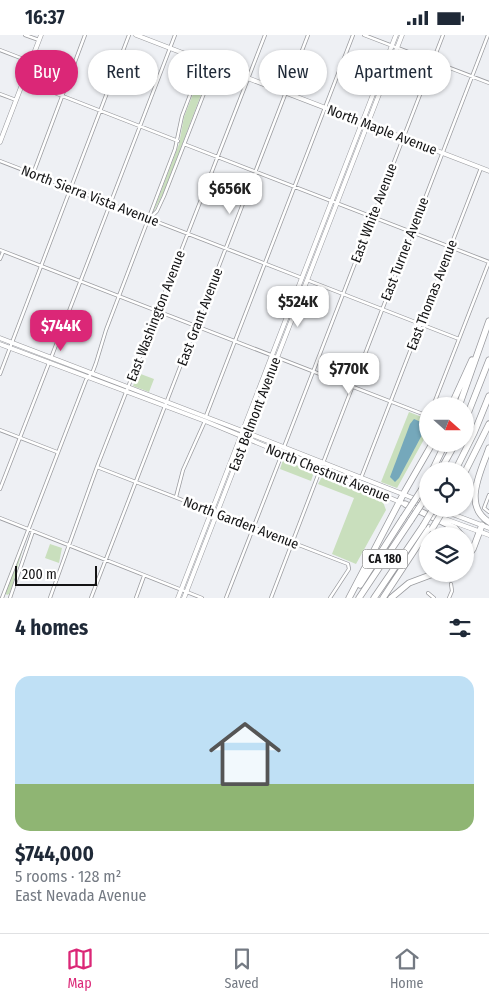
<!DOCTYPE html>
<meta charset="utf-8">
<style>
:root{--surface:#fff;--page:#f2f2f3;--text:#1f2937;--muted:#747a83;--line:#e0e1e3;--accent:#db2777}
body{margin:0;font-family:"Fira Sans Condensed",sans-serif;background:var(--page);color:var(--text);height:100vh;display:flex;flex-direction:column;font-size:19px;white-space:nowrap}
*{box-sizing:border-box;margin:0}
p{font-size:16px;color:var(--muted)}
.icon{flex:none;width:28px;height:28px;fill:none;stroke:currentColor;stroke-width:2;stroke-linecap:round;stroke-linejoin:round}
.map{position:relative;height:563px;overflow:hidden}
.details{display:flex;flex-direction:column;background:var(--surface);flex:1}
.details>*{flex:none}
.guide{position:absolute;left:15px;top:15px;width:460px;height:45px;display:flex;gap:10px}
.needle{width:32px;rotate:111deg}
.fabs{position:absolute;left:419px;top:362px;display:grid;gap:10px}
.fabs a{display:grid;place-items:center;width:55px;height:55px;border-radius:50%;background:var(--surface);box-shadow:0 1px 4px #0004;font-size:25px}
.scale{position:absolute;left:15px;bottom:12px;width:82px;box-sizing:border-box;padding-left:5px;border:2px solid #131314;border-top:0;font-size:14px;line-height:18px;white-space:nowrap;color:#131314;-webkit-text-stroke:4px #fff;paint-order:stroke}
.price{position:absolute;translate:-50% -42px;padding:0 11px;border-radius:10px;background:#fff;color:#222;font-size:16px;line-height:32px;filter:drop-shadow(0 1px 2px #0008)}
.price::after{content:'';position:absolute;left:50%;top:30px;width:15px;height:11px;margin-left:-8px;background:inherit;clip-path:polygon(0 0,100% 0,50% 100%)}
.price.current{background:var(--accent);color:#fff}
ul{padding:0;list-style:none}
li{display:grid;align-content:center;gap:10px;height:265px;padding:0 15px}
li+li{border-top:1px solid var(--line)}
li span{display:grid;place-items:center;height:155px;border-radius:15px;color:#555}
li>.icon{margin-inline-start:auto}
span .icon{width:90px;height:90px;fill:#fffc;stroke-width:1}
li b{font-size:21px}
h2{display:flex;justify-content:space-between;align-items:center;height:60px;padding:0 15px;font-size:21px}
.tag{padding:0 18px;border-radius:22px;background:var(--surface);box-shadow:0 1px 4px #0004;font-size:18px;line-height:45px}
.tag.current{background:var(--accent);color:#fff}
.status{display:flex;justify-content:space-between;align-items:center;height:35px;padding:0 25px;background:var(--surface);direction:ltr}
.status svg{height:14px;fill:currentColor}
.tab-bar{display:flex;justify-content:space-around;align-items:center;height:70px;border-top:1px solid var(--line);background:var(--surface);font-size:14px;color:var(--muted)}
.tab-bar a{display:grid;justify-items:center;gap:2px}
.tab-bar .current{color:var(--accent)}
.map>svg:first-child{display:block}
.green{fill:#c9dfbd}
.water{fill:#75a8bb}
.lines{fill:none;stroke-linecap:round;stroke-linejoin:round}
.street-casing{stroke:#9a9b9f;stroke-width:4}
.secondary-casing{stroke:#9a9b9f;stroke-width:5}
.highway-casing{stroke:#9a9b9f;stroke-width:7}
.street{stroke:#fff;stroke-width:2.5}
.secondary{stroke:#fff;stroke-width:4}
.highway{stroke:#fff;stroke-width:5.5}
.highway-bridge-casing{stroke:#9a9b9f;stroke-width:7;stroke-linecap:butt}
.highway-bridge{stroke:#fff;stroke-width:5.5}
.labels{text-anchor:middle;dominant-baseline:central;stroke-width:5;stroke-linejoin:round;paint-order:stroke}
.shield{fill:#fff;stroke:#5a5a5a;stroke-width:1}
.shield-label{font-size:12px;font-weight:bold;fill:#131314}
.street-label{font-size:14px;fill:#131314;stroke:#fff}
</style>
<div class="status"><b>16:37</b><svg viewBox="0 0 49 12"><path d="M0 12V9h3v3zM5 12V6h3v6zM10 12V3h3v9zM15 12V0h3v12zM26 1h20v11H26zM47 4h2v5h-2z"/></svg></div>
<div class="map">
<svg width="489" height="563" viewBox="0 0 489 563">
<rect width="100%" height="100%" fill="#eef0f4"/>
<path class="green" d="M202,40l4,1 1,3 -43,113 -12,23 27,-71 5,-27 16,-41z
M138,338l16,6 -5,13 -16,-6z
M409,377l18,7v15l-30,54 -16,-6z
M283,425l31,12 -3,9 -31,-12z
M323,440l60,27 3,8 -30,54 -24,-10 22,-56 -36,-14z
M27,499l-15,53 -3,7 -2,1 -2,-2z
M50,509l12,4 -3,15 -14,-5z"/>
<path class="water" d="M414,384l7,3 4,5 -2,6 -24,45 -4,4 -5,-5 20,-53z"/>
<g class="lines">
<defs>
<path id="street" d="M25,0l14,5
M364,0l125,48
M0,15l31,12
M199,39h8l3,4
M24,46l154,60
M0,59l16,6
M184,109l305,118
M0,126l302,117
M33,139l52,-139
M149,184l8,-8 7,-15 51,-131
M0,215l428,166
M0,224l3,-7
M307,245l152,59
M51,323l124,-323
M0,339l129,-339
M433,371l56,-144
M206,381l147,-381
M0,395l57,22
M284,412l159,-412
M323,428l165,-428
M97,432l251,97 1,5 -19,29
M361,443l120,-310
M0,454l49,-126
M489,460l-5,13 5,4
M176,462l7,-27 22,-49
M0,483l202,80
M428,558l6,5
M2,563l84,-218 7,-9 3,-8 10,-33 69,-181 7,-33 21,-55
M10,563l23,-67
M50,563l47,-131 168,-432
M91,563l217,-563
M136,563l8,-22
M226,563l56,-144
M271,563l49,-128
M449,563l3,-7 -1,-7"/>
<path id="secondary" d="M136,0l353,136
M0,107l41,-107
M0,303l240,92 188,74
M0,309l205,77 202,84
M289,420l27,9 7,-1
M439,474l50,19
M437,481l52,19
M178,563l218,-563
M184,563l218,-563"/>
<path id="highway" d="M451,371l21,-46
M459,371l30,-85
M465,386l24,-61
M489,413c-8,24 -27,57 0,74
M432,436l13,-27
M440,436l15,-27
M455,436l19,-38 15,-37
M465,437l24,-48
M422,454l6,-9
M405,469l50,24 7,8
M428,506v5
M465,525l8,-11 9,-24
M360,550l43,-67
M349,563l56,-107 27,-47
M359,563l52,-78
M374,563l49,-72
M383,563l46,-70
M391,563l18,-15 24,-9"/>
</defs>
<use href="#street" class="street-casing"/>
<use href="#secondary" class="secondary-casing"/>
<use href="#highway" class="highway-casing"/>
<use href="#street" class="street"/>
<use href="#secondary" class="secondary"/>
<use href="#highway" class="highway"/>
<defs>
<path id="highway-bridge" d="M403,483l19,-29
M411,485l17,-26
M423,491l10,-17
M432,494l12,-20"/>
</defs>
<use href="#highway-bridge" class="highway-bridge-casing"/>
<use href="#highway-bridge" class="highway-bridge"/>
</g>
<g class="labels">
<rect class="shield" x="362.5" y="514.5" width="45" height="19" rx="4"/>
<g class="shield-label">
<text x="385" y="524">CA 180</text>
</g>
<g class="street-label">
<text transform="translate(382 95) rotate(21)">North Maple Avenue</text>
<text transform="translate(90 161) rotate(21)">North Sierra Vista Avenue</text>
<text transform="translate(374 178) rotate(-69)">East White Avenue</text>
<text transform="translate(405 214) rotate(-69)">East Turner Avenue</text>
<text transform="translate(432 260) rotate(-69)">East Thomas Avenue</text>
<text transform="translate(156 281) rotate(-69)">East Washington Avenue</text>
<text transform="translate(200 282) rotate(-69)">East Grant Avenue</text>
<text transform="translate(255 379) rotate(-69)">East Belmont Avenue</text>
<text transform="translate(328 438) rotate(22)">North Chestnut Avenue</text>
<text transform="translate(241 488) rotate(21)">North Garden Avenue</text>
</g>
</g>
</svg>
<div class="fabs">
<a><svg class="needle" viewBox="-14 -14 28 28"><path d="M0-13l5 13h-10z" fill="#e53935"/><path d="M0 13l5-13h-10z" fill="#747a83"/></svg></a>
<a><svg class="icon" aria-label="locate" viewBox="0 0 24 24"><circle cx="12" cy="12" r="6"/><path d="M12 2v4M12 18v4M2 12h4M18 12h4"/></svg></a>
<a><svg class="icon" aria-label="layers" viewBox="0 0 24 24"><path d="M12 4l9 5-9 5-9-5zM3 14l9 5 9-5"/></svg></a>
</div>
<div class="scale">200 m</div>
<b class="price" style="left:230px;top:180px">$656K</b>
<b class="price" style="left:298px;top:293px">$524K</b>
<b class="price current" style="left:61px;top:317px">$744K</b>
<b class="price" style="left:349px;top:360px">$770K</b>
<div class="guide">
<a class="tag current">Buy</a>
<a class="tag">Rent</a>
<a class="tag">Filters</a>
<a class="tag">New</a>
<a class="tag">Apartment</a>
</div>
</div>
<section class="details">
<h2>4 homes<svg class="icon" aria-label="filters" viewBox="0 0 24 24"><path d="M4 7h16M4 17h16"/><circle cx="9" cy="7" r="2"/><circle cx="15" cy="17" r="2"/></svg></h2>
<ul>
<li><span style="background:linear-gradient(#bfe0f5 70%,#8fb573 0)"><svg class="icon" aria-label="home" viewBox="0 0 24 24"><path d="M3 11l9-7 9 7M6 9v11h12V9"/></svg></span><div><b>$744,000</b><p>5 rooms · 128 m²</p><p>East Nevada Avenue</p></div></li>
</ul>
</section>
<nav class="tab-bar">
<a class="current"><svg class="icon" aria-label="map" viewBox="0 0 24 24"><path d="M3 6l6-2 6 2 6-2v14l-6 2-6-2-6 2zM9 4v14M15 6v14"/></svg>Map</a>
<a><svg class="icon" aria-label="saved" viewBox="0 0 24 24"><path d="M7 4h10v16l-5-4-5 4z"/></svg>Saved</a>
<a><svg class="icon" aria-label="home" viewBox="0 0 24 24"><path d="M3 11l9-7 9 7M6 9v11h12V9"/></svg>Home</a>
</nav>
